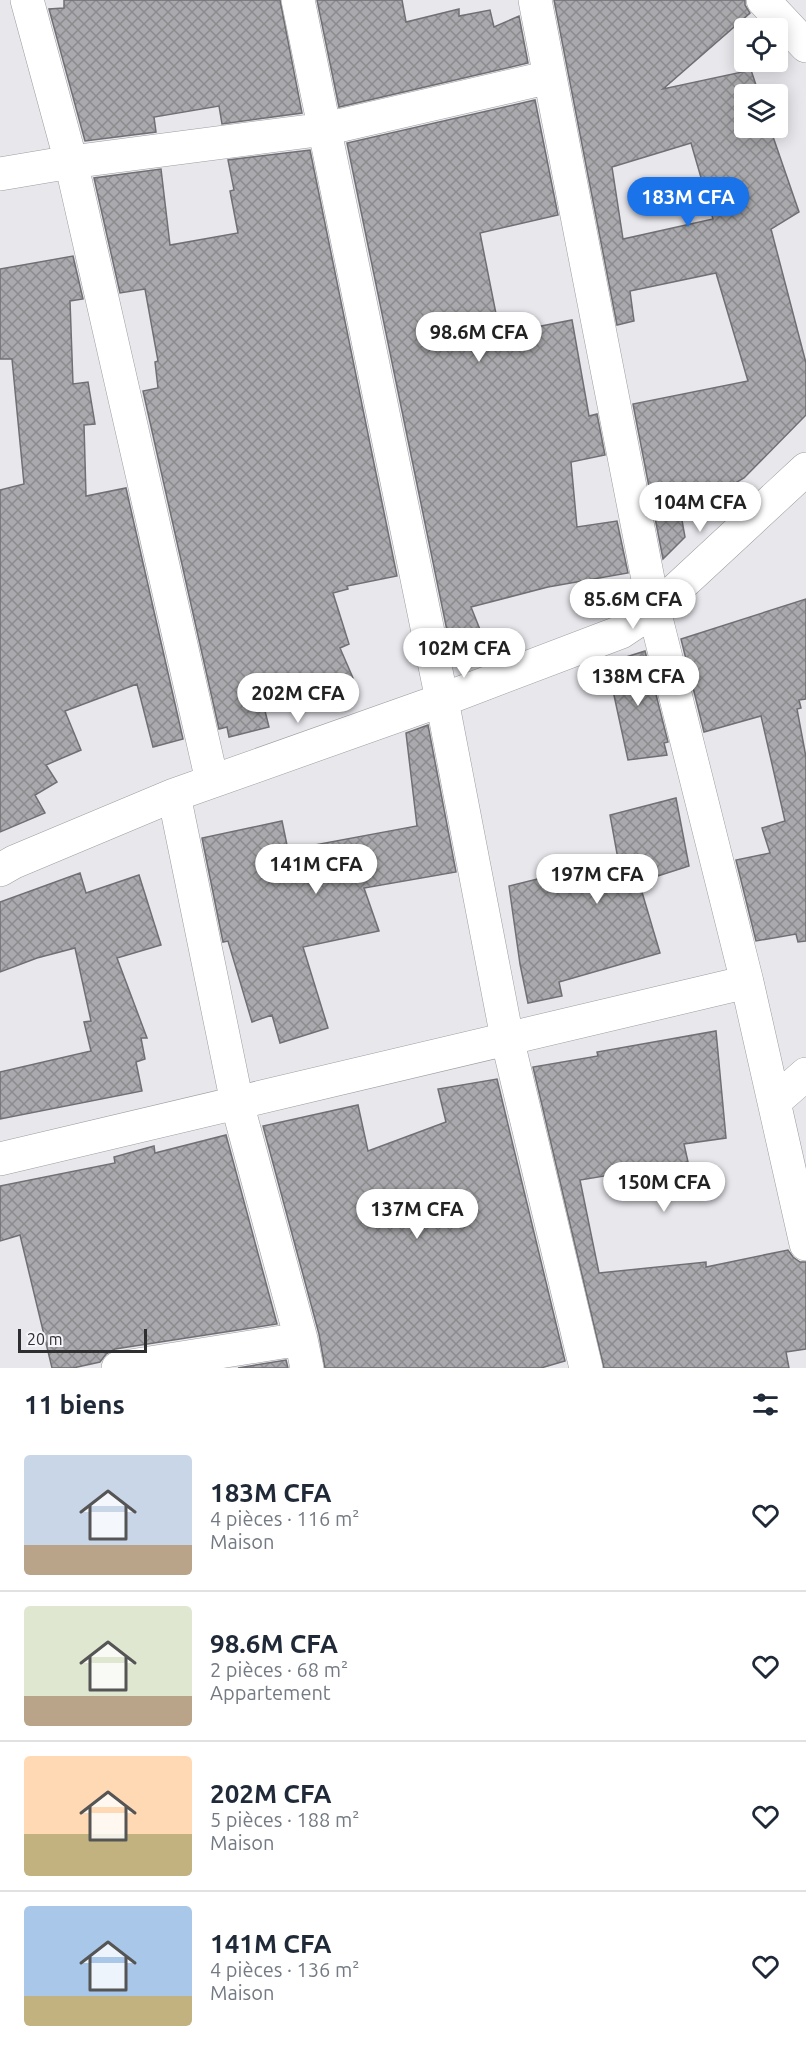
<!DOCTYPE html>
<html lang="fr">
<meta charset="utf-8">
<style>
:root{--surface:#fff;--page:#f6f6f7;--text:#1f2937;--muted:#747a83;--line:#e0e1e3;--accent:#1a73e8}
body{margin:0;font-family:Ubuntu,sans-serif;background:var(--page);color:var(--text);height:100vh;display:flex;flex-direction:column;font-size:22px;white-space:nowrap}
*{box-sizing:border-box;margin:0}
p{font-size:20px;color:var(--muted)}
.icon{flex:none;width:33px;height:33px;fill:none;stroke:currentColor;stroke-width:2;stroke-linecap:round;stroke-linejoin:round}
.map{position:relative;height:1368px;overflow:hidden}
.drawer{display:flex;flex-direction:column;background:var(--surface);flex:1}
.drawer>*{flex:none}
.buttons{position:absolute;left:734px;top:18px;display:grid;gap:12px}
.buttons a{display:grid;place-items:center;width:54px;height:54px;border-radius:6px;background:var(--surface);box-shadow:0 3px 15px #0003;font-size:30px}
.scale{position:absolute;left:18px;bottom:15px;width:129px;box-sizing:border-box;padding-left:6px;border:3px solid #2e2d2f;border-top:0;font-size:16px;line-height:21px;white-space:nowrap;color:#2e2d2f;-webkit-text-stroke:4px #f6f5f9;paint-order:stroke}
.price{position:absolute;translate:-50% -51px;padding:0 14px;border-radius:21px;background:#fff;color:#222;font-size:20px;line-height:39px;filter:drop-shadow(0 2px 3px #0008)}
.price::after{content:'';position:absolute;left:50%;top:36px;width:18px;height:14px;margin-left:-9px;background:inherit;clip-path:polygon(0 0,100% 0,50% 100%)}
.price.active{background:var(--accent);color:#fff}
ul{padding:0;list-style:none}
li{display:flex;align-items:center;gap:18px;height:150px;padding:0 24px}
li+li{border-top:2px solid var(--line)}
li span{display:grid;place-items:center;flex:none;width:168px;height:120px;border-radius:6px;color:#555}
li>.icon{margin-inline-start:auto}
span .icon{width:72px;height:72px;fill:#fffc;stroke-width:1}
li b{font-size:26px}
h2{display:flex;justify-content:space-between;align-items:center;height:72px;padding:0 24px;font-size:26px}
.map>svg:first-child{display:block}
.building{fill:url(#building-cross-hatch);stroke:#706f73;stroke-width:1.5;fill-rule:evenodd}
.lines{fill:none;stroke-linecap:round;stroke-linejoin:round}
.minor-casing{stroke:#9d9ca0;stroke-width:34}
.minor{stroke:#fff;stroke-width:33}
</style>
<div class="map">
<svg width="806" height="1368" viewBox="0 0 806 1368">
<defs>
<pattern id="building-cross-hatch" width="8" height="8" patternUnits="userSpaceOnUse" patternTransform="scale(1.5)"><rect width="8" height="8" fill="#aaa9ad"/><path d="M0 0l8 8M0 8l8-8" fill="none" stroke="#8b8a8d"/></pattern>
</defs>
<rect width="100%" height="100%" fill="#e8e7ec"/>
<path class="building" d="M64,0h216l22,113 -80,11 -3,-18 -65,11 2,15 -71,9 -36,-132 15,-1z
M317,0h85l4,22 53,-13v7l31,-6 4,17 25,-11 9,47 -189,44z
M554,0h191v5l5,8 -87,76 88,-19 8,24h-15v34h26l29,84 -28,17 35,134v52l-62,63 -63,37 4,22 -22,22 -30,-155 115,-23 -32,-108 -86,18 4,30 -17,4zM691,143l22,76 -90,20 -11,-72z
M535,100l23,115 -78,18 20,101 72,-14 17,96 8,-2 8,41 -34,7 6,65 40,-6 11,52 -80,14 -77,20 12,30 -32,13 -104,-507z
M310,150l87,426 -50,10 1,3 -15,4 16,51 -9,4 13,30 -89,29 5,20 -40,10 -2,-10 -8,2 -76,-338 15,-3 -3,-26 3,-1 -13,-72 -25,4 -26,-115 67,-9 9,76 68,-12 -8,-42 4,-1 -6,-30z
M73,256l10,43 -13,2 3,83 15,-2 7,42 -11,1 2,71 40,-8 57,251 -30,8 -16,-63 -72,27 16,39 -35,15 11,17 -22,13 10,18 -45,19v-342l24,-6 -12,-125h-12v-90z
M806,599v100l-7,1 2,8 -4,1 9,48v184l-8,1 -2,-8 -40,7 -20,-81 34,-7 -8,-25 23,-7 -24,-105 -57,16 -23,-93z
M645,651l23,91 -4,1 3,12 -39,5 -21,-97z
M428,725l28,147 -92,16 15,43 -76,16 25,81 -48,15 -8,-28 -20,7 -24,-81 -5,1 -21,-104 80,-17 6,29 129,-24 -11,-93z
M676,798l13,68 -50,16 21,71 -101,29 3,14 -34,7 -8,-39 -11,-78 109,-27 -8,-44z
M80,873l6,20 53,-18 22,70 -44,13 30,80h-6l4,21 -9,3 6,29 -142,28v-47l91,-21 -7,-29 7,-1 -16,-73 -38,10 -37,14v-70z
M716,1031l10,107 -42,6 4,18 -108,18 19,93 107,-11v5l82,-17 5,7 7,5h6v87l-20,3 3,16h-185l-71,-301 65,-11 -1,-4z
M497,1079l68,282 -24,7h-216l-6,-34 -56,-208 95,-21 10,46 78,-29 -8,-33z
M226,1135l51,189 -162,25 -9,5 -6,8 -27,6h-21l-32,-133 -20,6v-55l115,-23 -1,-6 40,-11 1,7z
M286,1360l2,8h-50z"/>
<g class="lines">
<defs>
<path id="minor" d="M27,0l44,162 141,619
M298,0l144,700 65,338 79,330
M535,0l119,610 93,372 59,262
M763,0l43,46
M0,174l71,-12 254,-33 225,-52
M174,795l63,308 64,236 6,29
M0,870l14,-8 160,-67 268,-95 179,-68 33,-22 152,-141
M774,1102l32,-28
M0,1159l747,-177
M118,1368l183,-29"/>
</defs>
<use href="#minor" class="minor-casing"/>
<use href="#minor" class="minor"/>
</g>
</svg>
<div class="buttons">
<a><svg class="icon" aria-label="locate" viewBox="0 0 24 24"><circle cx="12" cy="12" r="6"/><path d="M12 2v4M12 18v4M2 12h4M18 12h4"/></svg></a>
<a><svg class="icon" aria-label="layers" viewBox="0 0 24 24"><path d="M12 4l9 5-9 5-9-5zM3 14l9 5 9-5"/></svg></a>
</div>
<div class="scale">20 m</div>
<b class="price active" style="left:688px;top:228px">183M CFA</b>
<b class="price" style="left:479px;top:363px">98.6M CFA</b>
<b class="price" style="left:700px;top:533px">104M CFA</b>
<b class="price" style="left:633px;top:630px">85.6M CFA</b>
<b class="price" style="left:464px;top:679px">102M CFA</b>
<b class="price" style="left:638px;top:707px">138M CFA</b>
<b class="price" style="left:298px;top:724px">202M CFA</b>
<b class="price" style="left:316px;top:895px">141M CFA</b>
<b class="price" style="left:597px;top:905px">197M CFA</b>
<b class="price" style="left:664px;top:1213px">150M CFA</b>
<b class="price" style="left:417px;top:1240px">137M CFA</b>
</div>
<section class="drawer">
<h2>11 biens<svg class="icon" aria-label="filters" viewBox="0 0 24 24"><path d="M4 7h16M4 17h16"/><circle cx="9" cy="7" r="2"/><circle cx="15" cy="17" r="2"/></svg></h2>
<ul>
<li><span style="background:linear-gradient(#c9d6e8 75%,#b9a48a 0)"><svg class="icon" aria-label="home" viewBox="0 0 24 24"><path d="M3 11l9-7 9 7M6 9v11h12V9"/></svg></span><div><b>183M CFA</b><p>4 pièces · 116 m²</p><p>Maison</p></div><svg class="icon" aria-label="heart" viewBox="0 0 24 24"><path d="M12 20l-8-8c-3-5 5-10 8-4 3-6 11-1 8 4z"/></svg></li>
<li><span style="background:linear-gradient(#dfe7d0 75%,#b9a48a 0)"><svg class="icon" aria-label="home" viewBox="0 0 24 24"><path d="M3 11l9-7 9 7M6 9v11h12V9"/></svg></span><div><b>98.6M CFA</b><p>2 pièces · 68 m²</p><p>Appartement</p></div><svg class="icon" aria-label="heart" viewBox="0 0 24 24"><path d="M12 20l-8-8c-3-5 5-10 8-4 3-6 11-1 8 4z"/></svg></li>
<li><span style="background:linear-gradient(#ffd9b3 65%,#c2b280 0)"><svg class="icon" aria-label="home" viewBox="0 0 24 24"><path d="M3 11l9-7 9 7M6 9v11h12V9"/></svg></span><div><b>202M CFA</b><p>5 pièces · 188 m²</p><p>Maison</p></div><svg class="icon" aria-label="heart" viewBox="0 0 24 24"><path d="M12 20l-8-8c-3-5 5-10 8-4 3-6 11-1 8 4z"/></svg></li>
<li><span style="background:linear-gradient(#a9c7e8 75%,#c2b280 0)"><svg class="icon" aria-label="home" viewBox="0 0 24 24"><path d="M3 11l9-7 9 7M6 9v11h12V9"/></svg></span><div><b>141M CFA</b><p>4 pièces · 136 m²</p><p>Maison</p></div><svg class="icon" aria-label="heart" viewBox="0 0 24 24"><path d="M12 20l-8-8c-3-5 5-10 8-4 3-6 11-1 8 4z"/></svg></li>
</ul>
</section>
